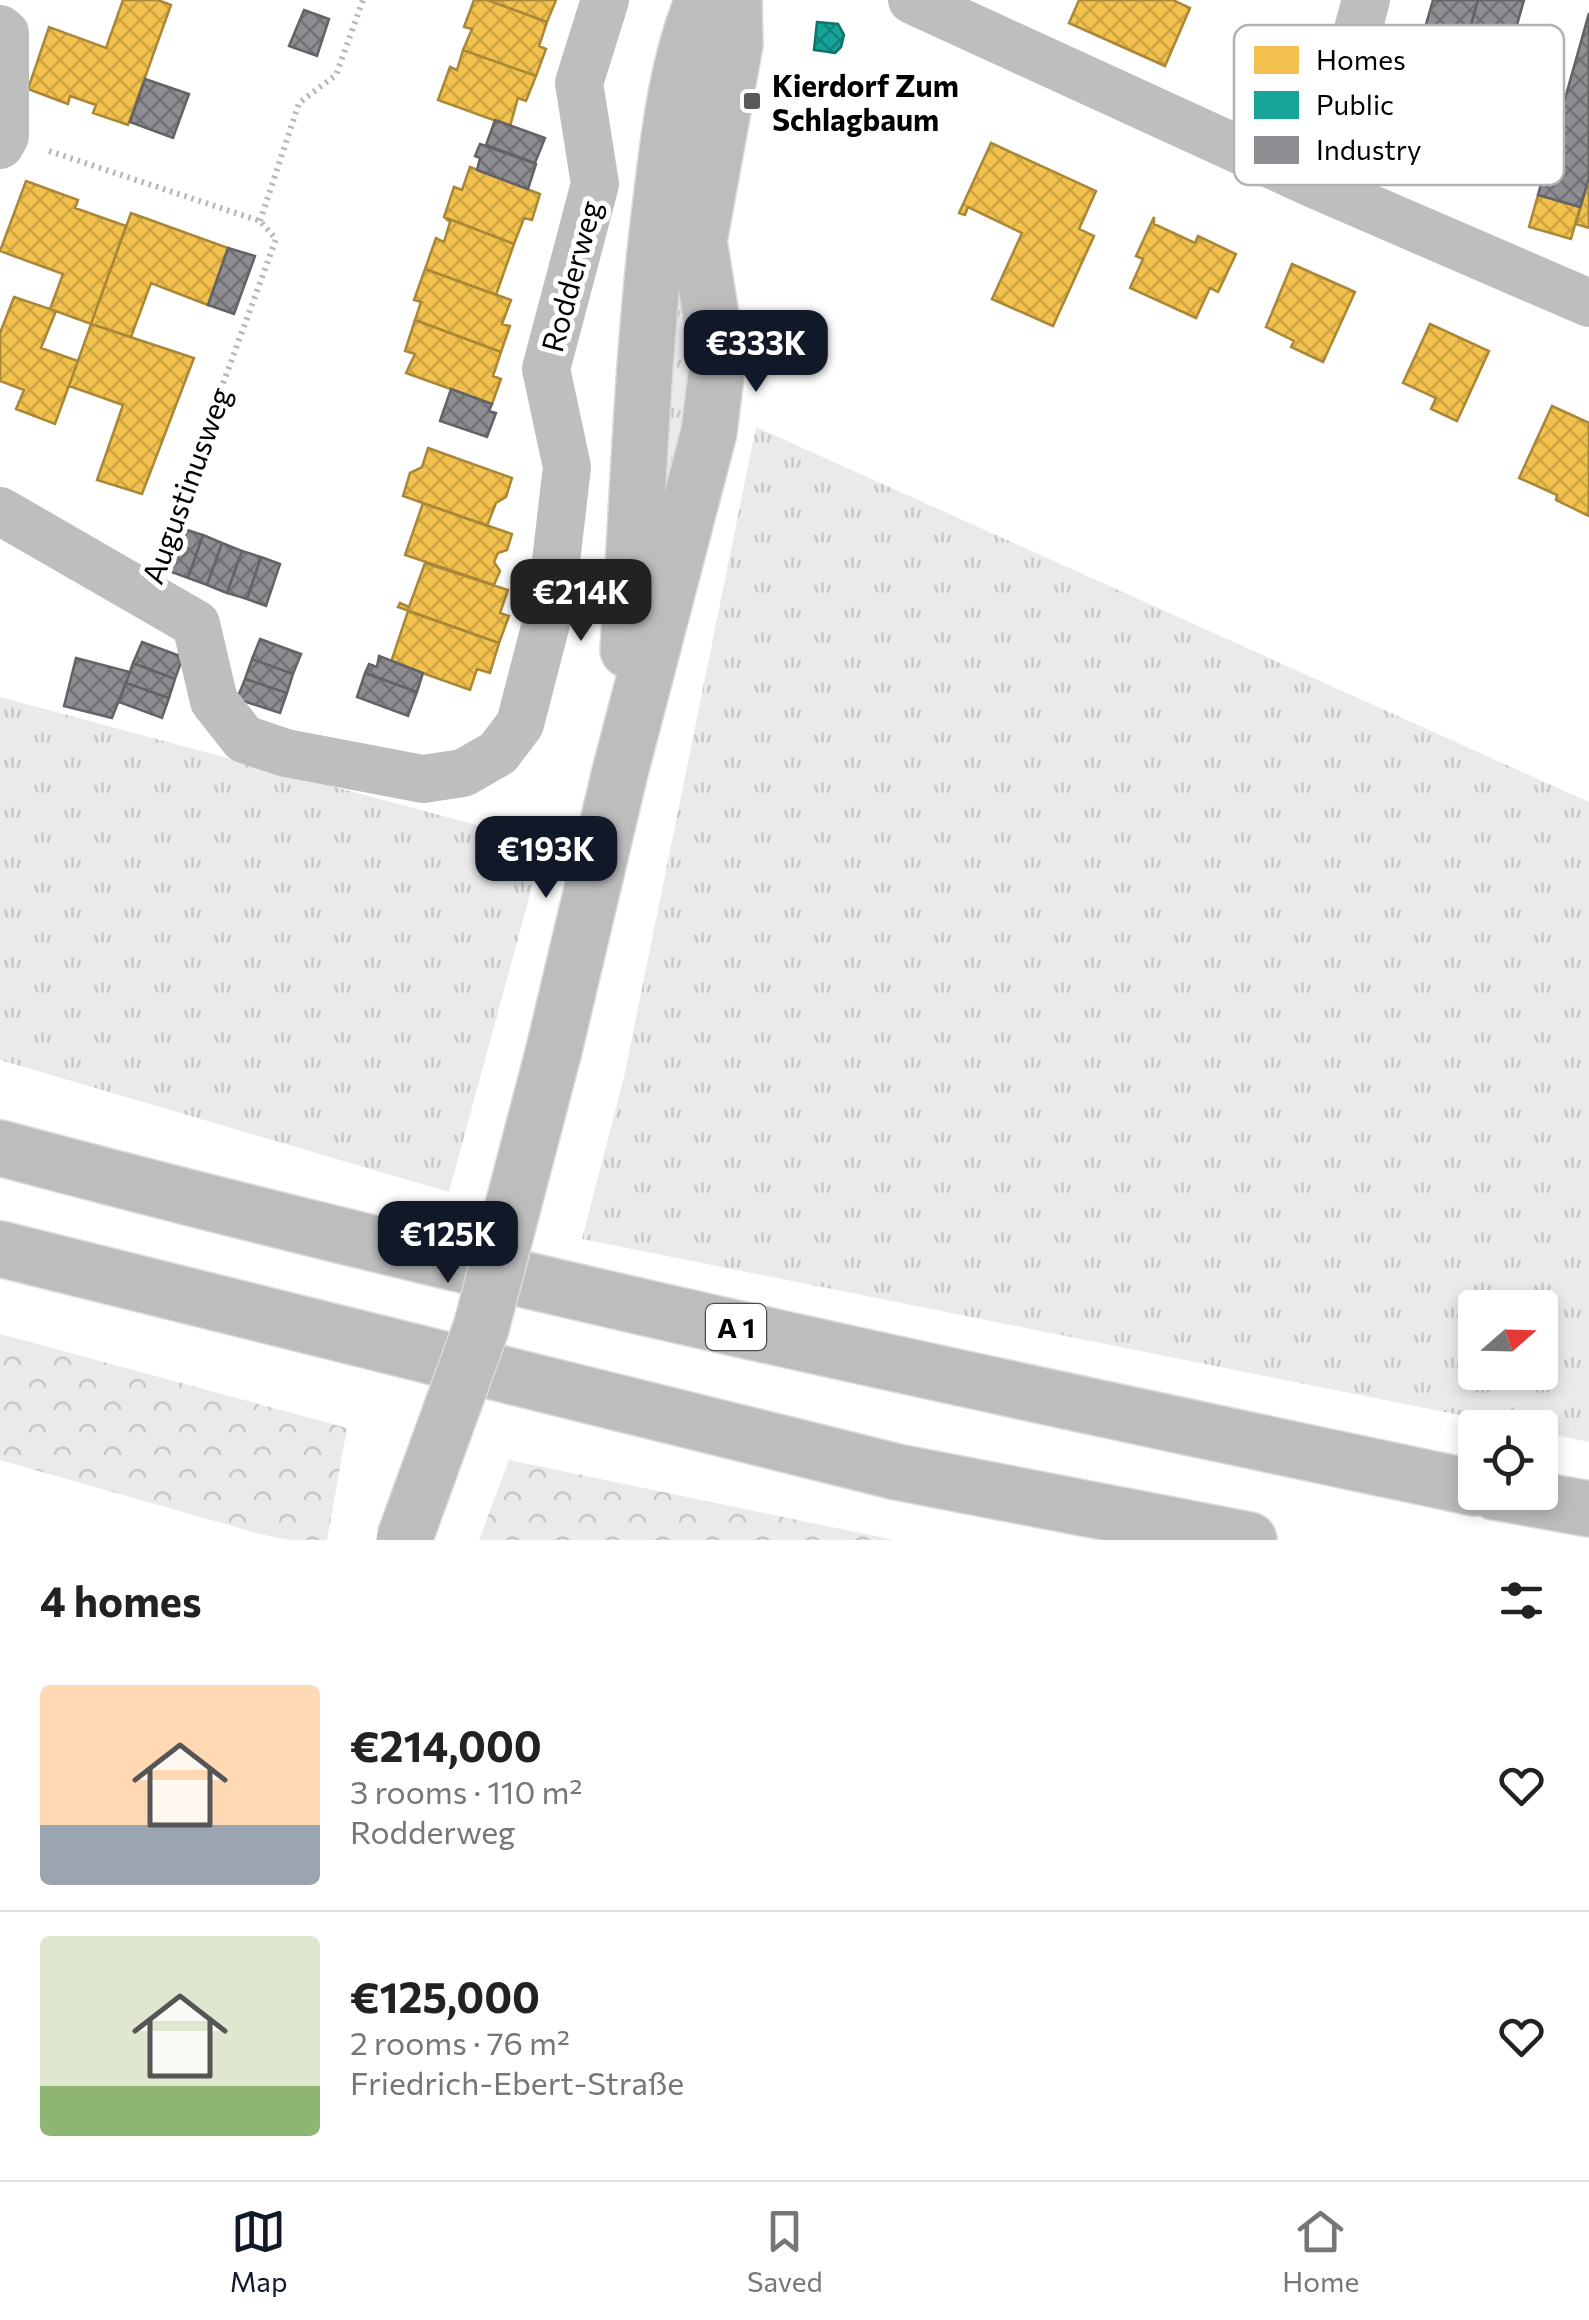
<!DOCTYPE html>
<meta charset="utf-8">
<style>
:root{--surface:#fff;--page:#f2f2f2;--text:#222;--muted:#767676;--line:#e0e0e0;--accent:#111827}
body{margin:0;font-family:Commissioner,sans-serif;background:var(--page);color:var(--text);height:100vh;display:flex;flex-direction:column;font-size:38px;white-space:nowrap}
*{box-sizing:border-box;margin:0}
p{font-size:32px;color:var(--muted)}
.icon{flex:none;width:55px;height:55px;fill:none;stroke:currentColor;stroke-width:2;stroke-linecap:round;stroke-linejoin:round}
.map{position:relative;height:1540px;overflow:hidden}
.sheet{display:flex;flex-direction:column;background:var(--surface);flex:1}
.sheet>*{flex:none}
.needle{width:65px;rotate:70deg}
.fabs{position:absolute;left:1458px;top:1290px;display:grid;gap:20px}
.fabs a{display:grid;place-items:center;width:100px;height:100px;border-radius:10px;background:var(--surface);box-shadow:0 5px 15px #0003;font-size:50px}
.price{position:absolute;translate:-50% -85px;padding:0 22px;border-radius:20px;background:var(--accent);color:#fff;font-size:32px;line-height:65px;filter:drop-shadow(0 2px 5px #0008)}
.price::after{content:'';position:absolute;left:50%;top:60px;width:30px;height:22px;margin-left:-15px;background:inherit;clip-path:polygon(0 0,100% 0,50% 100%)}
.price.current{background:#222;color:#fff}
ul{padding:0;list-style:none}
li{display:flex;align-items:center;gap:30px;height:250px;padding:0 40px}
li+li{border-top:2px solid var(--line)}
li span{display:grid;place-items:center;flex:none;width:280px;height:200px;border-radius:10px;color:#555}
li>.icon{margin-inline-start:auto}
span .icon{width:120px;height:120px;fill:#fffc;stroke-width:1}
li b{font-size:42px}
h2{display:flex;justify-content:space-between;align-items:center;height:120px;padding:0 40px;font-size:42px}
.menu{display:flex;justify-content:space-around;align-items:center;height:140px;border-top:2px solid var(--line);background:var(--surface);font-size:28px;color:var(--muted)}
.menu a{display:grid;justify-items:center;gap:5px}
.menu .current{color:var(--accent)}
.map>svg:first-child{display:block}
.grass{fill:url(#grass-tufts);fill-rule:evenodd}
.forest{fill:url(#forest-crowns)}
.homes{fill:url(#homes-cross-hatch);stroke:#a98737;stroke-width:2.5}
.public{fill:url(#public-cross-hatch);stroke:#10726a;stroke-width:2.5}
.industry{fill:url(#industry-cross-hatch);stroke:#636366;stroke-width:2.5}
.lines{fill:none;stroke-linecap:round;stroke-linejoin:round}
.major-casing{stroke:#dbdbdb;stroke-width:58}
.highway-casing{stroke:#dbdbdb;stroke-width:58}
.path{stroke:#b8b8b8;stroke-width:6;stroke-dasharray:2.5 5;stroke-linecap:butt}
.minor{stroke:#bebebe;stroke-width:48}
.major{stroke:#bdbdbd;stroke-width:55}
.highway{stroke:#bdbdbd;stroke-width:55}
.major-bridge-casing{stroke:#dbdbdb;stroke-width:58;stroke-linecap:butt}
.major-bridge{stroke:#bdbdbd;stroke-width:55}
.poi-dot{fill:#595959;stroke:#fff;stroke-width:4}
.labels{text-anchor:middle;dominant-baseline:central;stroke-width:10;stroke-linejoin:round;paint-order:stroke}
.shield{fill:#fff;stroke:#4c4c4c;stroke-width:2.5}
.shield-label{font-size:28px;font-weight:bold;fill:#000}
.poi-label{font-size:30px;font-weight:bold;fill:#000;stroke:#fff;text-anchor:start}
.street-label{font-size:30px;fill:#000;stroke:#fff}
.key{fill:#fff;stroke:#b2b2b2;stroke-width:2.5}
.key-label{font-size:28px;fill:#000}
</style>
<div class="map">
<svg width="1589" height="1540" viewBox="0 0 1589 1540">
<defs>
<pattern id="grass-tufts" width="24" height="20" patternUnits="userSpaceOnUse" patternTransform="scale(2.5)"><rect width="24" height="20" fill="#eaeaea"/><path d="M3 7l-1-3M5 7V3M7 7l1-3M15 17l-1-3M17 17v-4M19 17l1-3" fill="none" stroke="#c7c7c7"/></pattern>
<pattern id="forest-crowns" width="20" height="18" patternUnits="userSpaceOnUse" patternTransform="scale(2.5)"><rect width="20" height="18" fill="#eaeaea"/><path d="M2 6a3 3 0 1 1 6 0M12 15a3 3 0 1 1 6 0" fill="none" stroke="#c7c7c7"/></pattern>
<pattern id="homes-cross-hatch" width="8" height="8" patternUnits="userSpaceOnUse" patternTransform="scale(2.5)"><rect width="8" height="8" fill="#f2c14e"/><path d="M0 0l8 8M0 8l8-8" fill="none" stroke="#cea442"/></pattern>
<pattern id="public-cross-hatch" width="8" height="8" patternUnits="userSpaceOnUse" patternTransform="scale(2.5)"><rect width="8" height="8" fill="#17a398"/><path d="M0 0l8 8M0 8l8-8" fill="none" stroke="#12827a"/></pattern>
<pattern id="industry-cross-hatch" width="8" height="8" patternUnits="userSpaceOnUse" patternTransform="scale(2.5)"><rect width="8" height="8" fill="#8d8d92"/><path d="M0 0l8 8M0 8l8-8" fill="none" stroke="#717175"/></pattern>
</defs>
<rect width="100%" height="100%" fill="#fff"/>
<path class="grass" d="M702,54l-6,283 -17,134 -21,6z
M756,427l833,375v640l-49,-10v-4l-21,-1 -937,-188 42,-162zM1475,1308h65v64h-65z
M0,697l544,146 -95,349 -449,-132z"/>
<path class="forest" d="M0,1334l347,94 -20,112h-38l-29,-6 -260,-74z
M509,1460l385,80h-415z"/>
<path class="homes" d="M123,0h35l13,5 -43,120 -35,-12 3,-8 -26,-9 -2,8 -40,-15 21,-62 57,21z
M474,0h13l60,22 -8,24 7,3 -10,27 -73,-26 9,-21 -8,-2z
M487,0h69l-9,22z
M1079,0h94l17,8 -25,58 -96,-43z
M463,50l73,26 -10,25 -8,-3 -8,28 -72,-26 12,-33 7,3z
M991,143l105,48 -17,38 15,7 -41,90 -61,-27 30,-66 -54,-26 -3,8 -6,-2z
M470,167l70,27 -8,26 -8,-2 -10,26 -70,-27 10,-30 8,3z
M26,181l52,19 -3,8 51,18 -35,98 -41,-15 13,-35 -63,-23z
M1587,185l2,1v42l-13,-4z
M1538,195l42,12 -9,32 -42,-12z
M131,213l97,35 -20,57 -57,-22 -20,54 -40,-13z
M444,217l70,27 -18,51 -71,-26 11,-31 8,4 6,-20z
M1154,217v7l41,19 3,-7 38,18 -18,38 -8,-4 -14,30 -66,-30 13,-29 -7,-3z
M1292,264l63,28 -32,70 -32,-15 3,-6 -28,-14z
M425,269l86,31 -9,24 8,2 -9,26 -86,-32 6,-18 -7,-2z
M14,297l42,14 -15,37 37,13 -23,63 -39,-15 8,-19 -24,-9v-48z
M415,320l86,32 -8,24 8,3 -9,25 -86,-31 9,-19 -10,-3z
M91,324l103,34 -52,136 -45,-14 26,-75 -54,-19z
M1430,324l59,27 -32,70 -26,-12 5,-11 -33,-15z
M1552,406l37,17v93l-33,-16 1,-5 -38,-17z
M428,448l84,30 -6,19 -10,6 -9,23 -84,-30 7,-23 12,-6z
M423,503l89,31 -5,16 -9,3 -4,9 6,9 -6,14 -89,-30z
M425,563l83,27 -8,23 9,3 -10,27 -101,-36 2,-4 9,4z
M408,611l91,32 -9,30 -13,-4 -7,21 -79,-28z"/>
<path class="public" d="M817,22l21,2 6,11 -3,12 -6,6 -21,-3z"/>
<path class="industry" d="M1433,0h45l-41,145 -42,-12z
M1478,0h46l-50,178 -43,-12z
M304,10l25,9 -12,37 -28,-10z
M1589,13v165l-9,29 -42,-12z
M145,79l44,15 -16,44 -43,-16z
M495,120l50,18 -10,25 -49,-18z
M480,144l56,20 -8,25 -51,-19 3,-12 -5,-2z
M228,248l27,8 -21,58 -26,-9z
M451,389l41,15 -3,7 7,2 -9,24 -47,-16z
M181,528l22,7 -15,43 -22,-8z
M203,535l19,8 -15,42 -19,-7z
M222,543l20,8 -15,42 -20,-8z
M242,551l19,6 -14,42 -20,-6z
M261,557l19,7 -14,42 -19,-7z
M260,639l41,15 -8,20 -41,-15z
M142,642l41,15 -8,22 -42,-16z
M379,656l44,17 -6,19 -52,-19 4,-9 8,3z
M76,658l54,14 -18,46 -48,-12z
M252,659l41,15 -6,19 -42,-14z
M133,663l42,16 -6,19 -43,-15z
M365,673l52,19 -9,24 -51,-19z
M245,679l42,14 -7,20 -43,-14z
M126,683l43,15 -7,20 -43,-16z"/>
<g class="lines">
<defs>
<path id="major" d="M628,650c10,-149 14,-300 33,-449 8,-67 16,-138 42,-201
M554,1050l66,-278 89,-340 9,-73 -19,-118 36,-197 -1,-44"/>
<path id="highway" d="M0,1148c487,131 982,236 1475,340
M0,1249l897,223 352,68
M1495,1492l94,17"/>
</defs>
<use href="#major" class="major-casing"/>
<use href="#highway" class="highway-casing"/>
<path class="path" d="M49,151l211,70 16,18 -114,311
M260,221l39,-118 37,-28 27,-75"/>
<path class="minor" d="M912,0l404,185 273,118
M0,29l5,4v103l-5,9
M1316,185l50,-185
M0,511l196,113 18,77 30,38 42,14 137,26 40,-6 35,-20 22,-29 31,-120 16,-137 -21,-98 49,-185 -16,-101 26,-83"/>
<use href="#major" class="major"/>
<use href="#highway" class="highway"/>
<defs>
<path id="major-bridge" d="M404,1540l77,-212 73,-278"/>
</defs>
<use href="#major-bridge" class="major-bridge-casing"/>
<use href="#major-bridge" class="major-bridge"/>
</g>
<rect class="poi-dot" x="742" y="91" width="20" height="20" rx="5"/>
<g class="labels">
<rect class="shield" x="706" y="1304" width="60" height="46" rx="8"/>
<g class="shield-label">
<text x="736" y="1327">A 1</text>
</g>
<g class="poi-label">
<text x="772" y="84">Kierdorf Zum<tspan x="772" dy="34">Schlagbaum</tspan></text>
</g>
<g class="street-label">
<text transform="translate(570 276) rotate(-75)">Rodderweg</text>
<text transform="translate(185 485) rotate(-70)">Augustinusweg</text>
</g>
</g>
<rect x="1234" y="25" width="330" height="160" rx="15" class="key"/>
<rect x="1254" y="46" width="45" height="28" fill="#f2c14e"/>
<rect x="1254" y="91" width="45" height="28" fill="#17a398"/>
<rect x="1254" y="136" width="45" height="28" fill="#8d8d92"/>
<g class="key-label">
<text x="1316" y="70">Homes</text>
<text x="1316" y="115">Public</text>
<text x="1316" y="160">Industry</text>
</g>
</svg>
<div class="fabs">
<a><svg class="needle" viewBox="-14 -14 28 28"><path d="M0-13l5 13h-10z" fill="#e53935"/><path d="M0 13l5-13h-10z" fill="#767676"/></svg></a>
<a><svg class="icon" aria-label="locate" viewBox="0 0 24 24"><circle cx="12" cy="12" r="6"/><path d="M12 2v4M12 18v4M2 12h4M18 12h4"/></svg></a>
</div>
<b class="price" style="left:756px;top:395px">€333K</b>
<b class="price current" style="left:581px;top:644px">€214K</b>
<b class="price" style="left:546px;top:901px">€193K</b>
<b class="price" style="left:448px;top:1286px">€125K</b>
</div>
<section class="sheet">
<h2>4 homes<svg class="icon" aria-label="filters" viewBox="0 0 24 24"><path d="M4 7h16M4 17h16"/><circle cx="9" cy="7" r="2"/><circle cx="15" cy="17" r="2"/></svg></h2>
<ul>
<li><span style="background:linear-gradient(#ffd9b3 70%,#9aa5b1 0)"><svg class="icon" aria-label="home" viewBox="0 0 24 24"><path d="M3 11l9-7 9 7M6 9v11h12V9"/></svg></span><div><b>€214,000</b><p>3 rooms · 110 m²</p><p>Rodderweg</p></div><svg class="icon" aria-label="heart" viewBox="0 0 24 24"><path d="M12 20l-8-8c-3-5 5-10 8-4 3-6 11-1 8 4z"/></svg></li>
<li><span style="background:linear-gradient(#dfe7d0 75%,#8fb573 0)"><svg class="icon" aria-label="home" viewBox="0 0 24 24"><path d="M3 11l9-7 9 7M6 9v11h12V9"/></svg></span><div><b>€125,000</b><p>2 rooms · 76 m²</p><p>Friedrich-Ebert-Straße</p></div><svg class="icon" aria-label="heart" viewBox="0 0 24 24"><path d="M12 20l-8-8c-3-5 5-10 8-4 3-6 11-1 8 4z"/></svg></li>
</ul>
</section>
<nav class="menu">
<a class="current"><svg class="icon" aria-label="map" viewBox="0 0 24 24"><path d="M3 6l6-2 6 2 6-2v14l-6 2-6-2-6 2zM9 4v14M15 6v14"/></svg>Map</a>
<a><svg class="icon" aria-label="saved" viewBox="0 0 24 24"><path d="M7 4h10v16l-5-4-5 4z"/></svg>Saved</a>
<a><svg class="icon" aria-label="home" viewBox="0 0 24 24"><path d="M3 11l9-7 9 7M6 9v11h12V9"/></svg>Home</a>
</nav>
